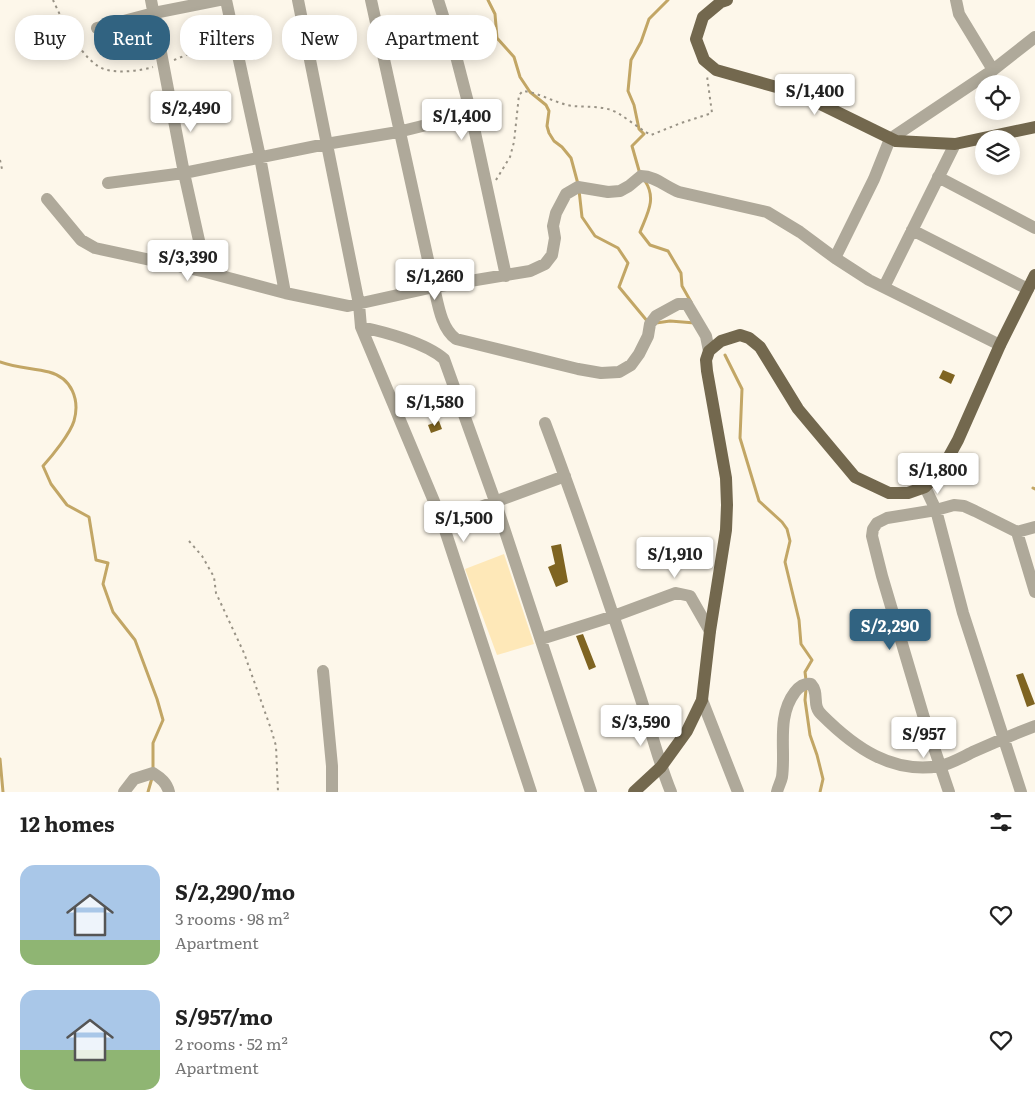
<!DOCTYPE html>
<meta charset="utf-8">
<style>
:root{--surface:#fff;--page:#f2f2f2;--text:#222;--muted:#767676;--accent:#316381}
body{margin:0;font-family:Literata,serif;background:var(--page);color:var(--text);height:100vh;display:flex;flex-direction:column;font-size:19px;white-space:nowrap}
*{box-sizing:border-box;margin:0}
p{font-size:16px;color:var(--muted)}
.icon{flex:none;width:28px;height:28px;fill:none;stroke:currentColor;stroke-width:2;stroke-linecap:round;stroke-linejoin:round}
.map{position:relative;height:792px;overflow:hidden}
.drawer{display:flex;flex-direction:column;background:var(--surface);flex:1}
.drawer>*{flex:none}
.hud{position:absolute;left:15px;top:15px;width:500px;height:45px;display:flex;gap:10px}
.fabs{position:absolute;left:975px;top:75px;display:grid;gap:10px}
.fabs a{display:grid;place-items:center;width:45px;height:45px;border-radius:50%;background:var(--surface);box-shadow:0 2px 12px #0003;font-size:25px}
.price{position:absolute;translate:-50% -42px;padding:0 11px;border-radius:5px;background:#fff;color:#222;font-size:16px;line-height:32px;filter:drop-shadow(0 1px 2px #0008)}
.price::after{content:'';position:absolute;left:50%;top:30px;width:15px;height:11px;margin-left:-8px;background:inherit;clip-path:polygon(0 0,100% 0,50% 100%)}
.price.active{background:var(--accent);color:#fff}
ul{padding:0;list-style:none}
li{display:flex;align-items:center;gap:15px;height:125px;padding:0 20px}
li span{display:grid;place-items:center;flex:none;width:140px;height:100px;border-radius:15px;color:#555}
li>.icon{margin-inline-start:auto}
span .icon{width:60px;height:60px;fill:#fffc;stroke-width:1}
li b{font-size:21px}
h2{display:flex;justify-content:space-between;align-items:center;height:60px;padding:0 20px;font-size:21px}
.chip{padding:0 18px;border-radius:20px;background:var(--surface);box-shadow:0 2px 12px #0003;font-size:18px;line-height:45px}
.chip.active{background:var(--accent);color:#fff}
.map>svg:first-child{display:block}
.green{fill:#fee8b8}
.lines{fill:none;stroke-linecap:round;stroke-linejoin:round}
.stream{stroke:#c2a665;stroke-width:3}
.building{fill:#7f6421}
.path{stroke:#999386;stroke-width:2;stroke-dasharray:2.5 4;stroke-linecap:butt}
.minor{stroke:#afa99a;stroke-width:12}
.major{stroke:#73684e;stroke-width:12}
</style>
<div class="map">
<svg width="1035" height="792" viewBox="0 0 1035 792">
<rect width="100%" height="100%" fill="#fdf7ea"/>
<path class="green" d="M504,554l30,90 -37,11 -32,-86z"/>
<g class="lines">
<path class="stream" d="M488,0l7,14 2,24 17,19 6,20 10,15 16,13 3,6 -2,15 2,7 5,8 8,6 9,11 7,26
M640,174l-8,-28 12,-12 -5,-5 -5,-24 -6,-14 3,-31 10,-18 8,-23 19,-19
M645,181c12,18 2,33 -5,51l10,13 18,6 13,22 1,13 9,16
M579,190l3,27 13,19 23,12 10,15 -9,24 29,35
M656,323l14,-2 25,2
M725,355l17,34 -2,49 19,63 23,21 5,7 3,12 -5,21 14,58 2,24 11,16 -7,12 1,8
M0,362c17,6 32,6 49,10 23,6 31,28 25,49 -4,13 -22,35 -31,45l8,18 16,21 22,12 7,43 12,3 -5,21 10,28 22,28 22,59 6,21 -10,23v26
M1033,488l2,1
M806,689l-1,11 5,35 7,20 6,24 -3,13
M0,759l3,33
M148,792l4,-14"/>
</g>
<path class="building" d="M943,370l12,5 -4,9 -12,-6z
M439,421l3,8 -11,4 -3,-8z
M561,544l7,38 -12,5 -8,-20 7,-3 -4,-18z
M583,634l13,33 -7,3 -13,-34z
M1023,673l12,31 -8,3 -11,-32z"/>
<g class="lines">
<path class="path" d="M53,0c9,20 31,65 54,70 15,3 32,1 46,-3
M174,60l49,-20
M0,160l2,9 -2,2
M496,180l14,-23 4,-15 5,-47 4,-4c17,2 32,12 49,15 13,1 27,0 39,4 10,3 28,19 40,25l30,-12 31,-10 -5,-37
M189,541l13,15 12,21 2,16 28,60 27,76 5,17 2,46"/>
<path class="minor" d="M151,0l33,173 22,99
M226,0l34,157 25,136
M298,0l61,304 2,23 80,191 90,274
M371,0l63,287c4,17 7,41 22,52l122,30 23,4 18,-1 12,-7 8,-11 9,-18 2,-12 6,-8 22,-12h9l19,32 3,15
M438,0l19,60 14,54 35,162
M956,0l3,14 34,56
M97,28l57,-15 65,-13
M938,177l97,51
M108,183l76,-10 142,-29 72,-12 73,-18
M47,199l34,41 14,8 111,24 79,21 63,13 86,-19 96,-16 15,-7 7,-9 3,-17 -2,-12 3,-13 10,-19 12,-7 30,5 12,-1 9,-5 12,-10c14,0 25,11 38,16l88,20 33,20 35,26 34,22 131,65
M912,230l116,59
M835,258l39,-79 16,-40 103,-69 42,-33
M884,287l71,-143
M361,327c24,5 65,16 83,32l51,142 96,291
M545,423c33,87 63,176 92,264 12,35 20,71 34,105
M925,487l11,23 27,103 58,179
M441,518l29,-7 95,-35
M1017,532l18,-5
M541,639l73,-23 62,-23 14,3 20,35
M323,671l9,95v26
M702,700l36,92
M124,792l10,-13 19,-6c8,5 14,10 16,19
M777,792c1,-5 4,-10 5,-15 4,-28 -6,-60 13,-85 4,-5 9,-9 16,-8 9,10 0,21 11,31 33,33 70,59 118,51 11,-2 24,-10 35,-15 20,-9 39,-17 60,-25
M949,792l-25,-74 -42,-142 -10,-40 1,-7 4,-6 10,-5 49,-8 18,-5 10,1 11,5 42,21 18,60"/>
<path class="major" d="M727,0l-6,2 -18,15 -7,22 8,21 12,10 82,23 98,48 59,3 80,-17
M634,792l27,-25 26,-36 15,-31 8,-69 16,-101 1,-25 -1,-27 -19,-107 -1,-11 3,-9 12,-10 19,-6 9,3 11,9 38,62 57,68 34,16h19l17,-6 16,-16 17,-31 42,-95 35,-70"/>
</g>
</svg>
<div class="fabs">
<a><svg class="icon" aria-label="locate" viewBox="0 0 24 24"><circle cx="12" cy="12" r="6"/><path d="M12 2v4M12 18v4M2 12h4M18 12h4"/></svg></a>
<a><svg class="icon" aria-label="layers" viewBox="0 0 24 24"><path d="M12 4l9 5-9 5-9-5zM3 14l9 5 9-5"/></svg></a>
</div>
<b class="price" style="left:815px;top:116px">S/1,400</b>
<b class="price" style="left:191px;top:133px">S/2,490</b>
<b class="price" style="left:462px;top:141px">S/1,400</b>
<b class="price" style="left:188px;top:282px">S/3,390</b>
<b class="price" style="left:435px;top:301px">S/1,260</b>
<b class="price" style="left:435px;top:427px">S/1,580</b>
<b class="price" style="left:938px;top:495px">S/1,800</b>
<b class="price" style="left:464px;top:543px">S/1,500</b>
<b class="price" style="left:675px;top:579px">S/1,910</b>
<b class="price active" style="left:890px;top:651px">S/2,290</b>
<b class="price" style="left:641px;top:747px">S/3,590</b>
<b class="price" style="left:924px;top:759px">S/957</b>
<div class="hud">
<a class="chip">Buy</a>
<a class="chip active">Rent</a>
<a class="chip">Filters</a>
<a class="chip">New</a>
<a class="chip">Apartment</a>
</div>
</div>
<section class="drawer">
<h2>12 homes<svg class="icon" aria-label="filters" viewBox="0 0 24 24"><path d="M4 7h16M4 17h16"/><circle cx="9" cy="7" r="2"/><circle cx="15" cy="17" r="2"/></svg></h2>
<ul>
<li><span style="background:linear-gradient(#a9c7e8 75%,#8fb573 0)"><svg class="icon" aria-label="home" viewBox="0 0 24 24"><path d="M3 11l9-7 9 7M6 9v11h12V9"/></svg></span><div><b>S/2,290/mo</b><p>3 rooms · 98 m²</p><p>Apartment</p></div><svg class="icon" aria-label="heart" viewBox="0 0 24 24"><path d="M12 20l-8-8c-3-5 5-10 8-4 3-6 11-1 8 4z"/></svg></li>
<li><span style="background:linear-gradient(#a9c7e8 60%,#8fb573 0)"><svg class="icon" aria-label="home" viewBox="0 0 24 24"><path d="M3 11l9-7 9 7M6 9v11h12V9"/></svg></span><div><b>S/957/mo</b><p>2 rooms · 52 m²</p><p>Apartment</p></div><svg class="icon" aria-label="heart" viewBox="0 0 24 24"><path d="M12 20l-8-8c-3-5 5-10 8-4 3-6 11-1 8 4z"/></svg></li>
</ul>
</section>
